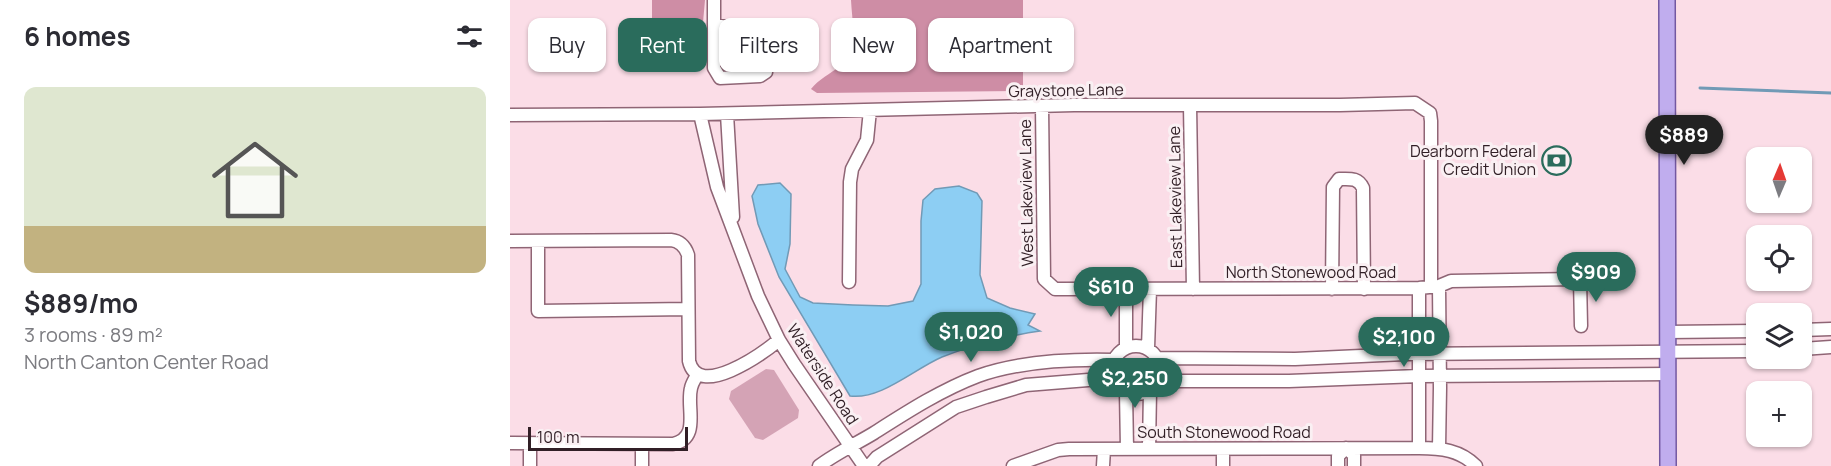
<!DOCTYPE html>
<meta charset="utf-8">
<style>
:root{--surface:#fff;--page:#f2f2f3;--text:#2b2b33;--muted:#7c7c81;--accent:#2a6c5c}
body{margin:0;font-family:Manrope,sans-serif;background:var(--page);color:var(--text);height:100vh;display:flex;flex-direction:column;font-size:22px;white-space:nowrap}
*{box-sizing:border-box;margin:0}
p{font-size:20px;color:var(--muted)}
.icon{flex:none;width:33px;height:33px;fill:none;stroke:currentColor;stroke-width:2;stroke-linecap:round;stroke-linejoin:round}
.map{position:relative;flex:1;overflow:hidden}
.details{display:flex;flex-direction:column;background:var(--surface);width:510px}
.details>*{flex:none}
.banner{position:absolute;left:18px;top:18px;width:570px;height:54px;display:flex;gap:12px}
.needle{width:39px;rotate:2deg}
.fabs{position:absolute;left:1236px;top:147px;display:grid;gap:12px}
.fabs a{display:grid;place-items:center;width:66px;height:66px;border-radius:12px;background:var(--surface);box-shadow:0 2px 4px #0004;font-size:30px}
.scale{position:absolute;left:18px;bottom:15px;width:160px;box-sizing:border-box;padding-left:6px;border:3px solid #311f26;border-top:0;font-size:16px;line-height:21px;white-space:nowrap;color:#311f26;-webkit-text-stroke:4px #faf0f3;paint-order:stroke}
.price{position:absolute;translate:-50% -51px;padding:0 14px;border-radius:21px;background:var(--accent);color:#fff;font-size:20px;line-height:39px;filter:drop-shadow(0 2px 3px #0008)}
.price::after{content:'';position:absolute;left:50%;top:36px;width:18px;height:14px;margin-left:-9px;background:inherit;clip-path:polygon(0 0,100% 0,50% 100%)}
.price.on{background:#222;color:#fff}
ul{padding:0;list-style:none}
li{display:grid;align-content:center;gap:12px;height:318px;padding:0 24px}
li span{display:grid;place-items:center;height:186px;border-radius:12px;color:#555}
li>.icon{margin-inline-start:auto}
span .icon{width:108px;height:108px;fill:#fffc;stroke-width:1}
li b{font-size:26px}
h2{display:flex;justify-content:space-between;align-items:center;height:72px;padding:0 24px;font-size:26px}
.pill{padding:0 21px;border-radius:12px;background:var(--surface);box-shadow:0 2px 4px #0004;font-size:21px;line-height:54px}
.pill.on{background:var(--accent);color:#fff}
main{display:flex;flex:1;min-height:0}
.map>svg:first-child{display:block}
.green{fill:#d4a3b5}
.forest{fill:#ce8da5}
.water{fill:#8dcef3;stroke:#719ab6;stroke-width:1.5}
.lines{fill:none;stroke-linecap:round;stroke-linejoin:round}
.stream{stroke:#719ab6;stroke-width:3}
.minor-casing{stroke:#8f6575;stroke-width:15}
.major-casing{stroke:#7358a1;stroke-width:18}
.minor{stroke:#fff;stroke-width:12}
.major{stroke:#c0adee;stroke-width:15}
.labels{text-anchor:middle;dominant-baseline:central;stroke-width:6;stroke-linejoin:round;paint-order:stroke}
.street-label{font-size:16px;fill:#311f26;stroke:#faf0f3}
.poi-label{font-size:16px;fill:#311f26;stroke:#faf0f3;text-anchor:end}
</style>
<main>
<section class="details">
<h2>6 homes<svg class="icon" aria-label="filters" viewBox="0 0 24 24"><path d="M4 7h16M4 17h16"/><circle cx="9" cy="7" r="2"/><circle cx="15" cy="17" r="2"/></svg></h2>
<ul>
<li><span style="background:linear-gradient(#dfe7d0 75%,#c2b280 0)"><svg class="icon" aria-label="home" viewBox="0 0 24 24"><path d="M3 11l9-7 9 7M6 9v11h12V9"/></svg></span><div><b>$889/mo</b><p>3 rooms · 89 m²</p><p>North Canton Center Road</p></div></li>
</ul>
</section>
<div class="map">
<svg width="1321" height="466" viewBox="0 0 1321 466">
<rect width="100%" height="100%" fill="#fbdde7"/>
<path class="green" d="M256,369l8,1 25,40 -1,8 -35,22 -8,-2 -26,-39 2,-8z"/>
<path class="forest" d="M142,0h53l-4,45 -16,1 -33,-12z
M341,0h172v91l-206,2 -6,-4c8,-10 19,-15 29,-23 19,-15 12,-44 11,-66z"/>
<path class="water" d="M270,183l11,11 -1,50 -5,25 15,28 13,6 40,2 35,1 25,-5 8,-17v-63l2,-21 12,-11 24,-3 18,7 5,8 -2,74 7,23 23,10 25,6 -7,11 12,6c-30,4 -70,15 -98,26 -28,12 -61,43 -92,39l-71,-119 -21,-53 -6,-28 6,-11z"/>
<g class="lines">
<path class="stream" d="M1190,88l131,5"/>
<defs>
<path id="minor" d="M204,0v68l6,10 40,-2 6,-4 -6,-35 -12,-7 -34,-5
M680,105l3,184
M532,106l2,173 11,10 364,-1 20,-2 12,-5 129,-2 1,47
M190,114l17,73 41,109 21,44 15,24 70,102
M217,114l6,103
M0,115l190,-1 374,-9h266l75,-2 15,10 1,8v166
M0,241l161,-1c9,1 14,6 17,15l1,106c9,39 73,-7 90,-21
M28,241v70l150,-2
M339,282l1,-100 2,-13 15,-29 3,-30
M909,288v160
M616,289v58
M822,289l1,-102 6,-8c10,0 19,-2 24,9l1,101
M1292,330l29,-1
M1157,332l89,-1
M602 370a24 24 0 1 1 48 0a24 24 0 1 1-48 0Z
M638,348l2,-59
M1292,349l29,-2
M648,358l137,1 110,-5 351,-3
M648,381h131l130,-5 249,-2
M616,392l1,57
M0,443l163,1c28,-6 13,-36 18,-56 1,-5 4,-9 6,-13
M20,444v22
M132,444v22
M929,448l1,-60 -1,-102
M639,449l1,-59
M309,466c17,-13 37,-22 55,-33 33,-21 67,-43 104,-57 42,-15 91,-17 135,-16
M359,466l8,-9 79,-50 30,-10 40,-12 87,-7
M503,466l45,-16 11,-1 350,-1c22,0 41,2 57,18
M593,466l1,-17
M713,466v-17
M828,466v-10l8,-8 8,7v11"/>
<path id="major" d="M1157,0l1,466"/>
</defs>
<use href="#minor" class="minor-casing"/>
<use href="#major" class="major-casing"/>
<use href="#minor" class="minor"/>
<use href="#major" class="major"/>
</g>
<defs>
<symbol id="bank-ring" viewBox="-11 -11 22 22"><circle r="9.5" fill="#faf0f3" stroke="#2a6c5c" stroke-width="1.5"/><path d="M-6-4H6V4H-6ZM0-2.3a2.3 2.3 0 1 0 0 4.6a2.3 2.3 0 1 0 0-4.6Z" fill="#2a6c5c"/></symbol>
</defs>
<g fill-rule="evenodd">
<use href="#bank-ring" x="1030" y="144" width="33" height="33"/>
</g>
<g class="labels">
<g class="street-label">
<text transform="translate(556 90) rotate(-1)">Graystone Lane</text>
<text transform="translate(516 193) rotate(-91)">West Lakeview Lane</text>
<text transform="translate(665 197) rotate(-91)">East Lakeview Lane</text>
<text x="801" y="272">North Stonewood Road</text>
<text transform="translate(313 374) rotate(57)">Waterside Road</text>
<text x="714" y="432">South Stonewood Road</text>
</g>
<g class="poi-label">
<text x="1026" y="151">Dearborn Federal<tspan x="1026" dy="18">Credit Union</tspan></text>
</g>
</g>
</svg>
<div class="fabs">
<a><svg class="needle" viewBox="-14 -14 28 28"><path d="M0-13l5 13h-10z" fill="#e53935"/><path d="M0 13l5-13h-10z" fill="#7c7c81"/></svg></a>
<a><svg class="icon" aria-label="locate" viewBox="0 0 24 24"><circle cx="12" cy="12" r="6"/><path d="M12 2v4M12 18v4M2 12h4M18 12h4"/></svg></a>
<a><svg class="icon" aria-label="layers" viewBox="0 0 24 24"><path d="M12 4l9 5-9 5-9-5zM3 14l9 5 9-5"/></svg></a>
<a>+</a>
</div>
<div class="scale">100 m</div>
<b class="price on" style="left:1174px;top:166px">$889</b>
<b class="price" style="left:1086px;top:303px">$909</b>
<b class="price" style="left:601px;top:318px">$610</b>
<b class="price" style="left:461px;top:363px">$1,020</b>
<b class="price" style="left:894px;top:368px">$2,100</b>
<b class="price" style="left:625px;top:409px">$2,250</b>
<div class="banner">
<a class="pill">Buy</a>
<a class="pill on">Rent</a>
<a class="pill">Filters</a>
<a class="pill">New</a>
<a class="pill">Apartment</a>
</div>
</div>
</main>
